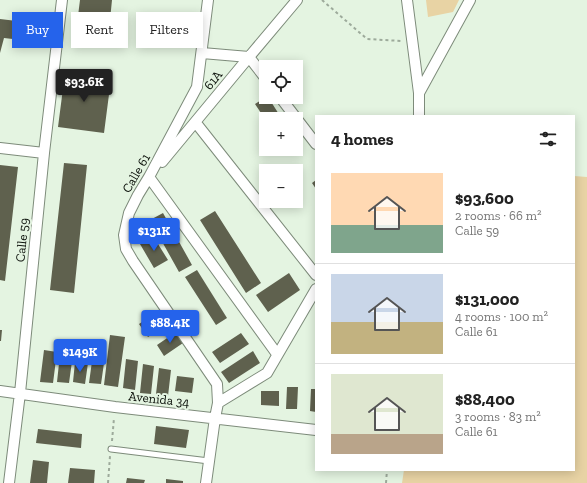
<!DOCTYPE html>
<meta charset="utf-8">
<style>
:root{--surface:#fff;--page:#f2f2f2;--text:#222;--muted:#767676;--line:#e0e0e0;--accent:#2563eb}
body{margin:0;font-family:"Zilla Slab",serif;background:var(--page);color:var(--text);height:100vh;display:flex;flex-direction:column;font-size:15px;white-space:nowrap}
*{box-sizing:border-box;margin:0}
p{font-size:13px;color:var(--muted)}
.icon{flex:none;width:22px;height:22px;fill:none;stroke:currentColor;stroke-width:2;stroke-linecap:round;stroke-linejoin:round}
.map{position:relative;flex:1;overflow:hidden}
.sheet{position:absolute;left:315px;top:115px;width:260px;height:356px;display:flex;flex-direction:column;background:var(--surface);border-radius:0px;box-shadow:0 2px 10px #0003}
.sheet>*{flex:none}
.top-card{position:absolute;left:12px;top:12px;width:243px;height:36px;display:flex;gap:8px}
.controls{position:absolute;left:259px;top:60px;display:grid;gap:8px}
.controls a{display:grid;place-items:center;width:44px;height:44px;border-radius:0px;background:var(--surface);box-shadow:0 2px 10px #0003;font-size:20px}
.price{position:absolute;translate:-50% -34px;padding:0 9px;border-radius:4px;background:var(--accent);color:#fff;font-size:13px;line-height:26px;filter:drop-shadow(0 1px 2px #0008)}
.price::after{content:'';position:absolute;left:50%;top:24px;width:12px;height:9px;margin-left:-6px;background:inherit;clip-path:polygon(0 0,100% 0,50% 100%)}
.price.active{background:#222;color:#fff}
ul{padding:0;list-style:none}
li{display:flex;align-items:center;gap:12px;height:100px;padding:0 16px}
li+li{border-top:1px solid var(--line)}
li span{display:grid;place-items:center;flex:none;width:112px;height:80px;border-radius:0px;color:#555}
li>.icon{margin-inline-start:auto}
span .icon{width:48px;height:48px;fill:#fffc;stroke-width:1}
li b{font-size:17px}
h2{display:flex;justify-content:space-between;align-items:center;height:48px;padding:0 16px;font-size:17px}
.pill{padding:0 14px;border-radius:0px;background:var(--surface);box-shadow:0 2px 10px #0003;font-size:14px;line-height:36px}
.pill.active{background:var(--accent);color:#fff}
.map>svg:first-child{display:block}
.green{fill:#e8d3a4}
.building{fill:#5f614e}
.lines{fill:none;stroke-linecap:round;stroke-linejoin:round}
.service-casing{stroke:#7d8b7a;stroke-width:7}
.minor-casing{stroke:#7d8b7a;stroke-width:12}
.path{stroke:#9daa9b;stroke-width:2;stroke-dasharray:3 3;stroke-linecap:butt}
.service{stroke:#fff;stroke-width:5}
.minor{stroke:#fff;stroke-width:10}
.labels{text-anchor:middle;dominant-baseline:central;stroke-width:4;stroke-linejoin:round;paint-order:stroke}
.street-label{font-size:13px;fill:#090e08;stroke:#e4f4e1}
</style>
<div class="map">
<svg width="587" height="483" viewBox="0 0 587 483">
<rect width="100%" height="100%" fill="#e4f4e1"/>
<path class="green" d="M426,0h33l-6,12 -25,5z
M574,176l13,1v306h-185l2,-13h170z"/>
<path class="building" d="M80,0h32l-2,20 -32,-4z
M0,19l50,6 -2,18 -44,-5 -4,15z
M65,73l46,6 -7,54 -46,-6z
M266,97h2l14,22h-17l-10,-15z
M64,163l23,2 -13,128 -24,-3z
M0,165l18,2 -13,114 -5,-1z
M316,180v9l-4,-6z
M215,211l46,72 -15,10 -46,-73z
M163,213l29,52 -13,7 -29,-52z
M153,236l15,24 -14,8 -14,-24z
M197,270l30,48 -11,7 -31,-48z
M289,273l11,17 -32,22 -12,-17z
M160,310l9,13 -21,14 -9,-13z
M0,330h2l-1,11h-1z
M176,332l7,11 -19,13 -7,-11z
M241,333l8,11 -29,19 -8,-11z
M110,335l15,2 -7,50 -14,-2z
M61,345l13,2 -5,36 -12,-1z
M44,350l13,2 -4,31 -13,-1z
M253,351l7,12 -31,20 -8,-11z
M93,354l12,2 -4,28 -12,-1z
M126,359l12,2 -3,29 -12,-2z
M75,362l13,1 -3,21 -12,-2z
M143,364l11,2 -3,28 -11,-1z
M159,368l12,2 -3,26 -12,-2z
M177,376l17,2 -2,15 -17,-2z
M287,387h11l-1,22h-11z
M311,389h5v23l-6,-1z
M261,391h18v15l-18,-1z
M156,426l33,4 -3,18 -32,-4z
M38,429l44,5 -1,14 -45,-5z
M33,460l16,2 -2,21h-17z
M70,468l25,2 -1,13h-26z
M127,478l18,2 -1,3h-18z
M166,479l17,2v2h-17z"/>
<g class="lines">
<defs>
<path id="service" d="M111,449l98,12"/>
<path id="minor" d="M407,0l12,93v23
M202,53l47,4 17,22
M419,93l51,-93
M280,97l36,47
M196,123l120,152
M0,148l44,5
M162,162l87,-105 48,-57
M149,177l128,177
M0,391l115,16 201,23
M218,403l49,-30 49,-84
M9,483l11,-90 24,-240 18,-153
M206,483l9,-65 3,-15 -1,-19 -84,-123 -7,-12 -2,-14 5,-22 9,-18 11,-18 48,-90 11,-87"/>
</defs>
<use href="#service" class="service-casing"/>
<use href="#minor" class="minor-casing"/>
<path class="path" d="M322,0l45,39 35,2
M112,441l2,-23
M108,483l2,-27
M386,483l1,-13"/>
<use href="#service" class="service"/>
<use href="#minor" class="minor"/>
</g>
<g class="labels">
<g class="street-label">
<text transform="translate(213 80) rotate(-51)">61A</text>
<text transform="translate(136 173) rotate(-60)">Calle 61</text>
<text transform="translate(22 240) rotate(-84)">Calle 59</text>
<text transform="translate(159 399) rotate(6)">Avenida 34</text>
</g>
</g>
</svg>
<div class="controls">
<a><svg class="icon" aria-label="locate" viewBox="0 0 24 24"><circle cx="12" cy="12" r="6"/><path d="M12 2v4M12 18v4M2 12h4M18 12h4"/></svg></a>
<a>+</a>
<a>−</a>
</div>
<b class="price active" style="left:84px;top:103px">$93.6K</b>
<b class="price" style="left:154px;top:252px">$131K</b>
<b class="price" style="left:170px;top:344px">$88.4K</b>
<b class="price" style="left:80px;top:373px">$149K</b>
<div class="top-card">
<a class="pill active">Buy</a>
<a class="pill">Rent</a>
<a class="pill">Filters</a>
</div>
<section class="sheet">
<h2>4 homes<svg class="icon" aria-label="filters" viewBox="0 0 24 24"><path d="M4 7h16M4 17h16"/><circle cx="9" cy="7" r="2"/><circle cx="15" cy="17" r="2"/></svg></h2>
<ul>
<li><span style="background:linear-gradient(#ffd9b3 65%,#7fa58c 0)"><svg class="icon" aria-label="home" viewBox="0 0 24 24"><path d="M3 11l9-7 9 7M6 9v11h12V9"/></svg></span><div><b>$93,600</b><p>2 rooms · 66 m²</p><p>Calle 59</p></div></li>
<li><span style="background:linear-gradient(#c9d6e8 60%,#c2b280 0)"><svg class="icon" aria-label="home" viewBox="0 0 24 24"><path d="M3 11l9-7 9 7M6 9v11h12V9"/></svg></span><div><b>$131,000</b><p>4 rooms · 100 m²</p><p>Calle 61</p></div></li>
<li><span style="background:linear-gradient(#dfe7d0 75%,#b9a48a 0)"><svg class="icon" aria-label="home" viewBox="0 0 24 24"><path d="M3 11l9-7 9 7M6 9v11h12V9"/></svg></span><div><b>$88,400</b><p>3 rooms · 83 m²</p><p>Calle 61</p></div></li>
</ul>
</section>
</div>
